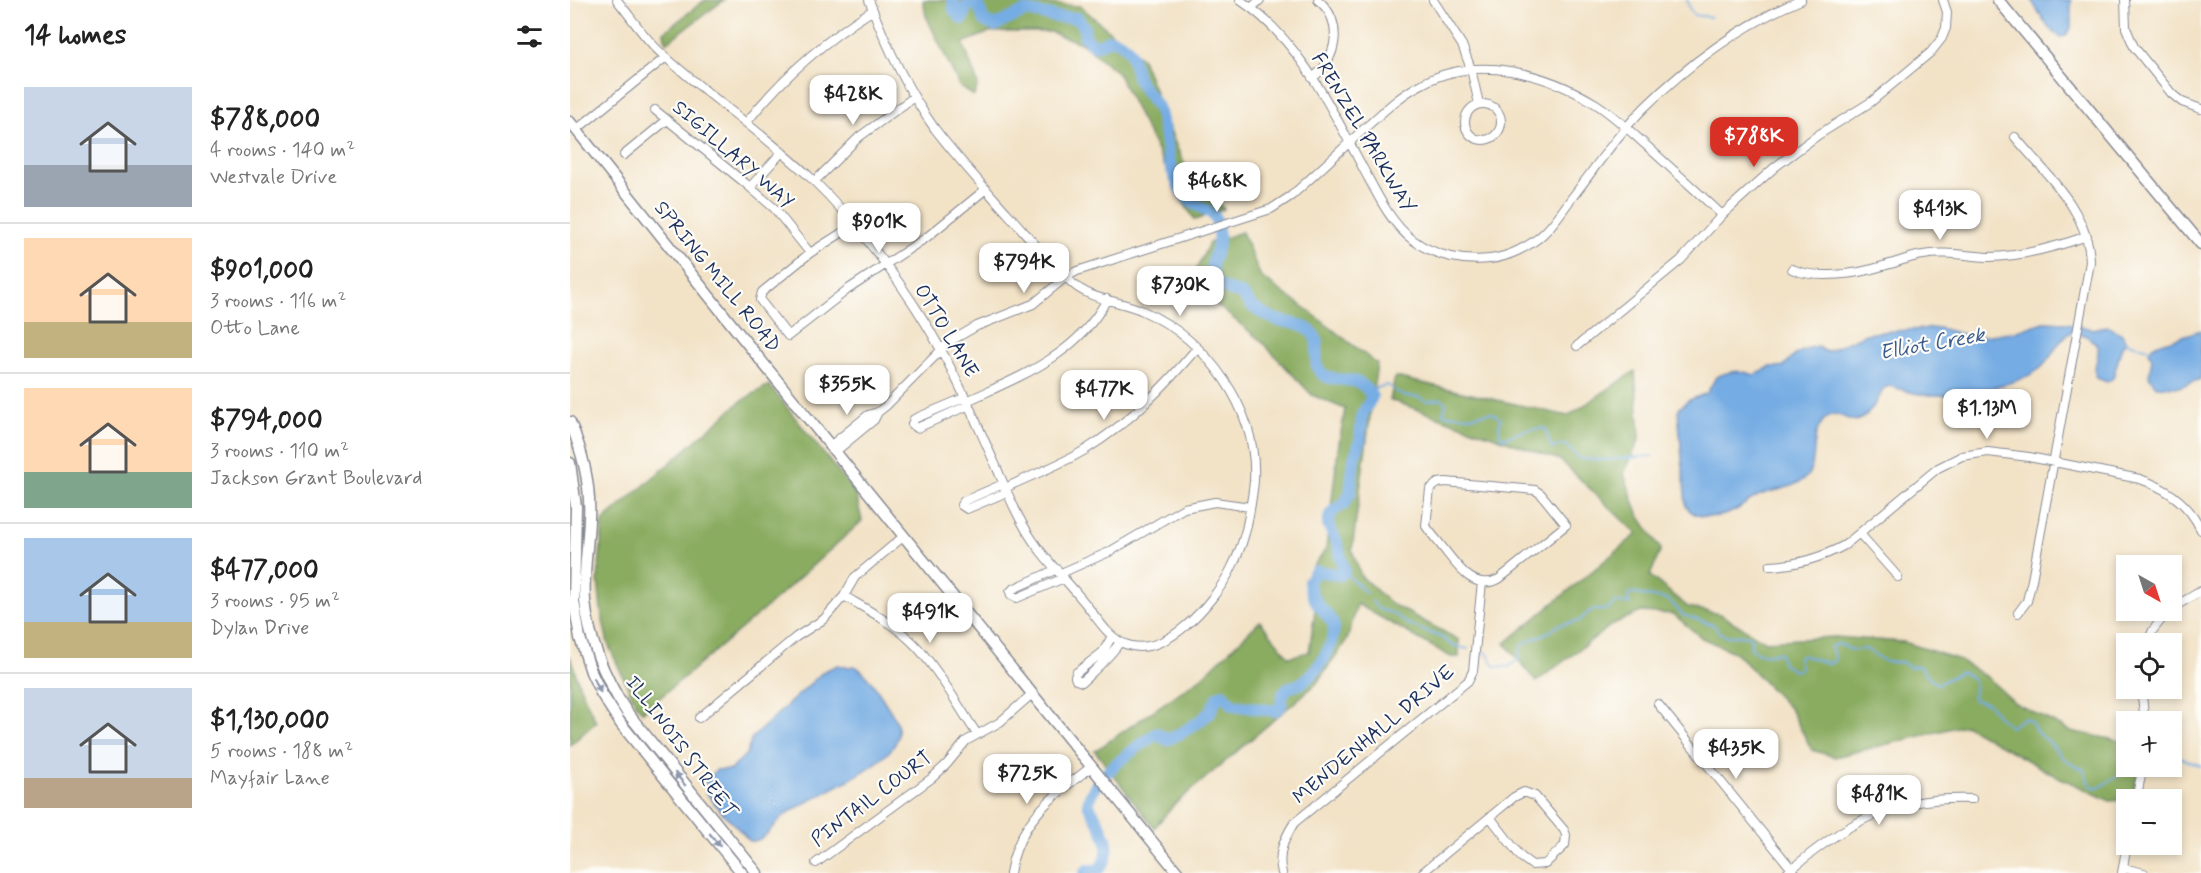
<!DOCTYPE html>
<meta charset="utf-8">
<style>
:root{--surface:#fff;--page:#f2f2f2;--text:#222;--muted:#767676;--line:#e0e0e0;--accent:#d93025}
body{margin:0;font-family:Mynerve,sans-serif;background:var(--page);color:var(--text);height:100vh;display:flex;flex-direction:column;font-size:22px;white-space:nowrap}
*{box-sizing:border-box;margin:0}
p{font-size:20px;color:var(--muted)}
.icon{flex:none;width:33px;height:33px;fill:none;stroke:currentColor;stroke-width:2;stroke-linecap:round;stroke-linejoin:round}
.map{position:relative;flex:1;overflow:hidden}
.panel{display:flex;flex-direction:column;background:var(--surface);width:570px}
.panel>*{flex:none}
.needle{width:39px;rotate:141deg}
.tools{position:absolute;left:1546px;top:555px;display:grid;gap:12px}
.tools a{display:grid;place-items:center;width:66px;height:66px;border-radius:0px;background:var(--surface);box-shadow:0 3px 9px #0003;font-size:30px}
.price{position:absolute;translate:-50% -51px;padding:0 14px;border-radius:12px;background:#fff;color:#222;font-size:20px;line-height:39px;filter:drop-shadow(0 2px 3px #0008)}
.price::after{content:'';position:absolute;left:50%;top:36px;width:18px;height:14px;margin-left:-9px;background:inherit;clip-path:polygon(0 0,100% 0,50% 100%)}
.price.selected{background:var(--accent);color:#fff}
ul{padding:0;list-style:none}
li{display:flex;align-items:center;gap:18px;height:150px;padding:0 24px}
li+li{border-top:2px solid var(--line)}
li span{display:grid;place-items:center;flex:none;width:168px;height:120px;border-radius:0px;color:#555}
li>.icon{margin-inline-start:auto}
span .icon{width:72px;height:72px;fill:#fffc;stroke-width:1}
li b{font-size:26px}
h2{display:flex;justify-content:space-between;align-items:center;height:72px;padding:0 24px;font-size:26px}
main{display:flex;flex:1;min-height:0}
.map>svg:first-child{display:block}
.forest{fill:#8aac61;stroke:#526e60;stroke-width:1.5}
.water{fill:#75ace3;stroke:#486ea0;stroke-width:1.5}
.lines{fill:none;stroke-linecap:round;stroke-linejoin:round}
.stream{stroke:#75ace3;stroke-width:2}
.river{stroke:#75ace3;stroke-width:12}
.street-casing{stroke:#868892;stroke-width:10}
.secondary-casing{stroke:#868892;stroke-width:13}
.street{stroke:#fff;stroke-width:8}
.secondary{stroke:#fff;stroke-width:10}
.oneway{fill:#8d97ae}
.labels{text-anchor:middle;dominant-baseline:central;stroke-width:4.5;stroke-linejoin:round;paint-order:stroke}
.street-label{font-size:20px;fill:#1b2f5e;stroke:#fdfcf7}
.water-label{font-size:21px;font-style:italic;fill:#3a5b8d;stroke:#fdfcf7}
</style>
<main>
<section class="panel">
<h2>14 homes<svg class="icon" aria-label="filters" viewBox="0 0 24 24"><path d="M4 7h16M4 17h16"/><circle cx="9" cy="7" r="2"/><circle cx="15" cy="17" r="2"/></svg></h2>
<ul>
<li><span style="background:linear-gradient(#c9d6e8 65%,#9aa5b1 0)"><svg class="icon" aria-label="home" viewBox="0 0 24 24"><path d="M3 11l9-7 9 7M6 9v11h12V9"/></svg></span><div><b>$788,000</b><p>4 rooms · 140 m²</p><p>Westvale Drive</p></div></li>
<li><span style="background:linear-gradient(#ffd9b3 70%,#c2b280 0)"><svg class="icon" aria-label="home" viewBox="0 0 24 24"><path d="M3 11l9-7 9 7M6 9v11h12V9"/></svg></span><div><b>$901,000</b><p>3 rooms · 116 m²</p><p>Otto Lane</p></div></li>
<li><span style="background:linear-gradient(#ffd9b3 70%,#7fa58c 0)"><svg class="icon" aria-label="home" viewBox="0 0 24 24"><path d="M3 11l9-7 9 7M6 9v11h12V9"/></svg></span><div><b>$794,000</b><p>3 rooms · 110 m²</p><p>Jackson Grant Boulevard</p></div></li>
<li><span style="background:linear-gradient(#a9c7e8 70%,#c2b280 0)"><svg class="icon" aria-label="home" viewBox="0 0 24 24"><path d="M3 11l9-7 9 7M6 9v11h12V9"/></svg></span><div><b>$477,000</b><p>3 rooms · 95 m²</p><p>Dylan Drive</p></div></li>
<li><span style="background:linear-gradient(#c9d6e8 75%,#b9a48a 0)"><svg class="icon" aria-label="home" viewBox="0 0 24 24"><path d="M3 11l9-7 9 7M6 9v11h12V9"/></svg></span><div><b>$1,130,000</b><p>5 rooms · 188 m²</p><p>Mayfair Lane</p></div></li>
</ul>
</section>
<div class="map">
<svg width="1631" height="873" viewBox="0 0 1631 873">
<rect width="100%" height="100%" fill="#fdfcf7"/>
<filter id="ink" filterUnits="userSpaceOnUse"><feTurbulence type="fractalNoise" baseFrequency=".0167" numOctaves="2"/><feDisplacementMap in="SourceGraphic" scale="12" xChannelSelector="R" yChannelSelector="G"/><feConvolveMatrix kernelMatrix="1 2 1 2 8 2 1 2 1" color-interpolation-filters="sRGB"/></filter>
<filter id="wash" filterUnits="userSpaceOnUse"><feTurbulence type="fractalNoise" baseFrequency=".008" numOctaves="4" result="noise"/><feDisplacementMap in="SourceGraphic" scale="24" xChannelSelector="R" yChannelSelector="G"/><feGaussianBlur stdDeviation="1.35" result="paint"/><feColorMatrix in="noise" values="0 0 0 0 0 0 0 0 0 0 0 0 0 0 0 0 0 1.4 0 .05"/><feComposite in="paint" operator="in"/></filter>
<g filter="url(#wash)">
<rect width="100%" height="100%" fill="#f2e2c6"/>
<path class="forest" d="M135,0h19l-58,43 -2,-11z
M353,0h66l91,6 62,53 35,89 14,28 33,33 -29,11 -12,-18 -66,-130 -36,-29 -31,-11h-60l-27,11 15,41 -4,12 -14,-9 -34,-71z
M672,232l19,45 48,34 68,53 -25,186 9,26 29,27 69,37v17h-8l-94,-53 -9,34 -32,46 -141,120 -21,24 -59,-77 107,-74 58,-56 29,36 20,-5 6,-42 -11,-31 22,-30 12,-100 7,-40 -33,-14 -51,-54 -48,-39 -17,-32 13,-27z
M1065,371l5,67 -16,36 14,40 23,35 -11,27 38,31 32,7 44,27 71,-4 69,5 53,17 30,18 28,26 55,28 57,11v24l12,1 -7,32 -22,2 -60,-28 -85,-48 -130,32 -23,-7 -22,-41 -54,-56 -34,-15 -29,-24 -32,-2 -28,12 -77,58 -31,-39 132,-109 -77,-74 -170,-60 5,-23 173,39z
M199,385l87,109 6,27 -94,85 -125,106 -7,-7 -28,-61 -7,-33 -3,-32 5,-58 138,-120z
M0,656l10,31 16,35 -26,23z"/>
<path class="water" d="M1461,0h40v28l-5,8 -6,1 -12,-10z
M1474,322l23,1 25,6 15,-3 15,8 4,8 -4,4 -9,32 -6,4 -11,-4c-4,-12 4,-21 2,-33l-13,-10 -14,-3c-16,9 -18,28 -33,38 -24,17 -89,29 -118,24 -11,-1 -21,-6 -31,-8l-5,2c-6,10 -14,29 -26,32 -11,4 -20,-14 -34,0 -15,16 -6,37 -15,53 -7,14 -35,17 -49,22 -9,4 -16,10 -24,15 -14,8 -41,11 -50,-4l-8,-96 9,-9 20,-8 9,-16c13,-6 24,-8 38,-2l16,-8h13c9,-11 19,-18 33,-21l10,6 40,-18 13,-2 60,-4 35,9 40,-5z
M1631,330v49l-22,8 -23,-1 -7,-10 3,-18 -3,-6 3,-6z
M268,665l10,2 6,-1c10,3 26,28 32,38 7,11 17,24 10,38 -15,29 -83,53 -111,73 -10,7 -20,28 -35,26l-32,-33 -12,-16v-11l10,-11h15l16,-17 5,-15 15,-14 57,-53z"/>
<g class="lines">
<path class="stream" d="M1117,0c5,20 8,14 24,17
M1555,342l27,8
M801,394l5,-6 11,-3 16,11 16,1 7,4 15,-2 3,2 2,4 -3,8 5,2c8,-1 12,0 20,1 13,2 21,-11 33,4l-2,6 1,10 4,2 22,-8 19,-2 7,21c18,-9 14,-1 28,10l25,1 47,-4
M774,571l22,22
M802,601l6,8 14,4 16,11 35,14 8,7 17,4
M910,650l7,3 8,13 13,1 11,-8 2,-13 5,-4 25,-11 8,-6 20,-4 12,-11h14l6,-3 4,-5 14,2 -1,-9 3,-2 38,7 14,15 31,10 5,7 6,4h23l3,2v10c8,7 17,8 26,4l3,1 3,11 11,7 6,-2 -2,-11 3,-3 29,9 5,-5 -4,-13 8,-2 13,6 14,-1 20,13h16l7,5 10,-1 16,17 3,1 23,-12 10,5 4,6 -2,13 1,4 14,3 10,13 13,11 12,-9 8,3 6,12 11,8 15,17 12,8 9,4 5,14 3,3h8l29,-18
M1602,754l29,12"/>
<path class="river" d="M383,0l1,10 8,9 3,-5 -1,-6 9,-5 5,1 6,17 10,5 32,-15 30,6 22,1 6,9 1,10 8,8h5l12,-6c27,6 20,23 29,42 5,10 15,18 20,30 6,16 6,36 11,53 4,12 10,27 19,36 9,8 24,9 28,22 1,6 2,16 1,23 -2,11 -9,18 -5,30 4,15 17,14 28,19 6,4 7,9 12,13 6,5 17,10 24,13 12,3 30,4 37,15 9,13 -6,31 11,41 17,8 35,-3 47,21l-10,18 -2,27 -6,16 -4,36 -7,11 -9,5 -4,5 -2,10 9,17 7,29 -4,4 -24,-4 -7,10c1,25 26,35 25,48 -2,21 -17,44 -34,55 -4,2 -10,2 -13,5 -5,4 -6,12 -6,17l-6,5 -42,-6 -10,-11 -5,2 -8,16 -10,9 -17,11 -16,8 -10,-7c-21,15 -65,44 -69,71 12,22 31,44 10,66h-11l-2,3"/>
</g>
</g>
<g filter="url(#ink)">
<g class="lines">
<defs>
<path id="street" d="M47,0c14,17 27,38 44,53 48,44 103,80 151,126 47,45 98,114 129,171 21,37 37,77 55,116 9,21 17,42 29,62 15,27 39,49 59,74 12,14 23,35 41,42 40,16 88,-41 105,-73 9,-17 16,-37 19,-56 2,-11 4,-23 5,-34 4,-73 -47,-141 -111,-170 -24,-11 -51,-10 -71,-28 -23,-21 -43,-46 -64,-69 -25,-28 -50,-55 -73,-85 -28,-39 -49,-84 -66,-129
M670,0c60,40 91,108 124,170 13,24 27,54 49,70 21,16 51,22 77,19 18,-2 39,-12 53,-25 11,-10 19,-23 28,-35 24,-31 46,-64 74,-92 45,-44 98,-83 156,-107
M863,0l29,45 9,24 8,35
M1555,0l1,28 8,19 38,47 10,8 19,7
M681,8l9,-8
M742,78c26,-18 32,-57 6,-78
M895 122a18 18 0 1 1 36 0a18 18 0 1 1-36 0Z
M85,110l90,73 29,25 36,45
M177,122c36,-46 77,-81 126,-112
M6,130l90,-73
M1445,137c31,37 74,74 75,125l-58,318 -5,21 -9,12
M54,155l43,-35
M245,181l44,-44 55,-40
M180,187l32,-35
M284,225l-44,28 -48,39 -2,8 28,36 59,-46 80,-53 59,-48
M1222,269c24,11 66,5 91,-3 13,-3 26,-9 40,-11 22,-4 43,1 65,2 33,0 68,-10 99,-21
M1007,346l104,-86 41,-45 53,-48 43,-32 53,-33 60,-50 11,-14 4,-10 1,-16 -4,-12
M396,397l-52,22 -2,5 5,4 52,-23
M397,401c54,-25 111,-46 140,-102
M260,446l38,-31 10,-3 9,-7 62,-63 28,-16 56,-22 33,-27 11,-6 194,-62 20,-13c25,-22 49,-45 74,-68 18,-16 35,-33 57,-44 55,-30 124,-11 174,20 19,12 35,28 52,43 25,23 50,45 74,68
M265,452l39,-32 4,-8
M876,482l89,8 6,4 25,31 -67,54c-26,13 -42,-14 -56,-31 -5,-7 -12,-14 -17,-22l4,-37 8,-6z
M433,484l-39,17 -3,4 6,4 40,-17
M435,488c27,-13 55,-23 80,-38 44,-27 79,-63 112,-102
M1290,534l38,43
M1200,566c27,-1 51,-8 75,-21l93,-77 24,-12 26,-4 41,5 111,22c26,9 49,24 61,51
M487,569l-44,20 -3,3 1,3 6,3 47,-20
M491,573l48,-21 75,-44 31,-6 35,5
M274,596c22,13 47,26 66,44 24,22 48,66 67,94
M1602,608l29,-17
M542,636l-9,16 -27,21 -1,4 1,3 6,2c14,-13 27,-24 38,-40
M1577,644l6,-14 16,-20
M1571,688l4,34
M1088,704l137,169
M129,718l97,-81 28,-18 20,-23 11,-19 49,-41
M1566,800l7,-34
M246,863l116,-85 15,-14 19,-23 34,-19 32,-28
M1553,868l21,5
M440,873c9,-53 41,-75 81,-106
M712,873c-5,-19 2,-34 12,-50l174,-142 5,-10 9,-89
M852,873l92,-76 10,-5 11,4 29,34 2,5 -1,10 -20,19 -13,1 -11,-8 -31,-40
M1217,873c59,-51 105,-77 185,-74
M1552,873l5,-29"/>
<path id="secondary" d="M1428,0l203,244
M0,122l171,214 437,537
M0,422c13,31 21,64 19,97 -1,28 -6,55 -4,82 4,41 20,77 41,110l131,162
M0,463l6,44 -2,95 6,36 11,34 10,21 20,31 121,149"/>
</defs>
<use href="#street" class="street-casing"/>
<use href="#secondary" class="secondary-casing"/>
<use href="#street" class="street"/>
<use href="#secondary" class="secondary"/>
</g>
<defs><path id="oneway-solid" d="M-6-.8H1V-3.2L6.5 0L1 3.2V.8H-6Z" transform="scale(1.5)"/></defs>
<g class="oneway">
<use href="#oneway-solid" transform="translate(27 685) rotate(64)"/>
<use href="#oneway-solid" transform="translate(110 779) rotate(-129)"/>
<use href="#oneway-solid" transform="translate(145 840) rotate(51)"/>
</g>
</g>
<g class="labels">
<g class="street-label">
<text transform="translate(793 133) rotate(59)">FRENZEL PARKWAY</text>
<text transform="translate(163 155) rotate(41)">SIGILLARY WAY</text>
<text transform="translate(147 277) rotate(51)">SPRING MILL ROAD</text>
<text transform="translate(376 331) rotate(59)">OTTO LANE</text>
<text transform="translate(804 735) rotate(-40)">MENDENHALL DRIVE</text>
<text transform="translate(111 747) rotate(53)">ILLINOIS STREET</text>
<text transform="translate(302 799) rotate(-37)">PINTAIL COURT</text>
</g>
<g class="water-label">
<text transform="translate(1362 344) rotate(-10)">Elliot Creek</text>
</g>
</g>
</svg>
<div class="tools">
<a><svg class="needle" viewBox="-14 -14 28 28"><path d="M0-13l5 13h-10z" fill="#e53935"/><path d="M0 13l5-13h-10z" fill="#767676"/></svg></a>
<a><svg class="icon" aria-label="locate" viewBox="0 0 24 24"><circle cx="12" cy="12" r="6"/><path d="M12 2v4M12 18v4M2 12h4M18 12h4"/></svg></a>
<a>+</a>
<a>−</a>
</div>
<b class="price" style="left:283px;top:126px">$428K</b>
<b class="price selected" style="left:1184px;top:168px">$788K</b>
<b class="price" style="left:647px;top:213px">$468K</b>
<b class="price" style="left:1370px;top:241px">$413K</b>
<b class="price" style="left:309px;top:254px">$901K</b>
<b class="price" style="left:454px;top:294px">$794K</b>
<b class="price" style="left:610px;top:317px">$730K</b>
<b class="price" style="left:277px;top:416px">$355K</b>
<b class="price" style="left:534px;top:421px">$477K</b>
<b class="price" style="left:1417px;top:440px">$1.13M</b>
<b class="price" style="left:360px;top:644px">$491K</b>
<b class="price" style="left:1166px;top:780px">$435K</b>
<b class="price" style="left:457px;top:805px">$725K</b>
<b class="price" style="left:1309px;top:826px">$481K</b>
</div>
</main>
